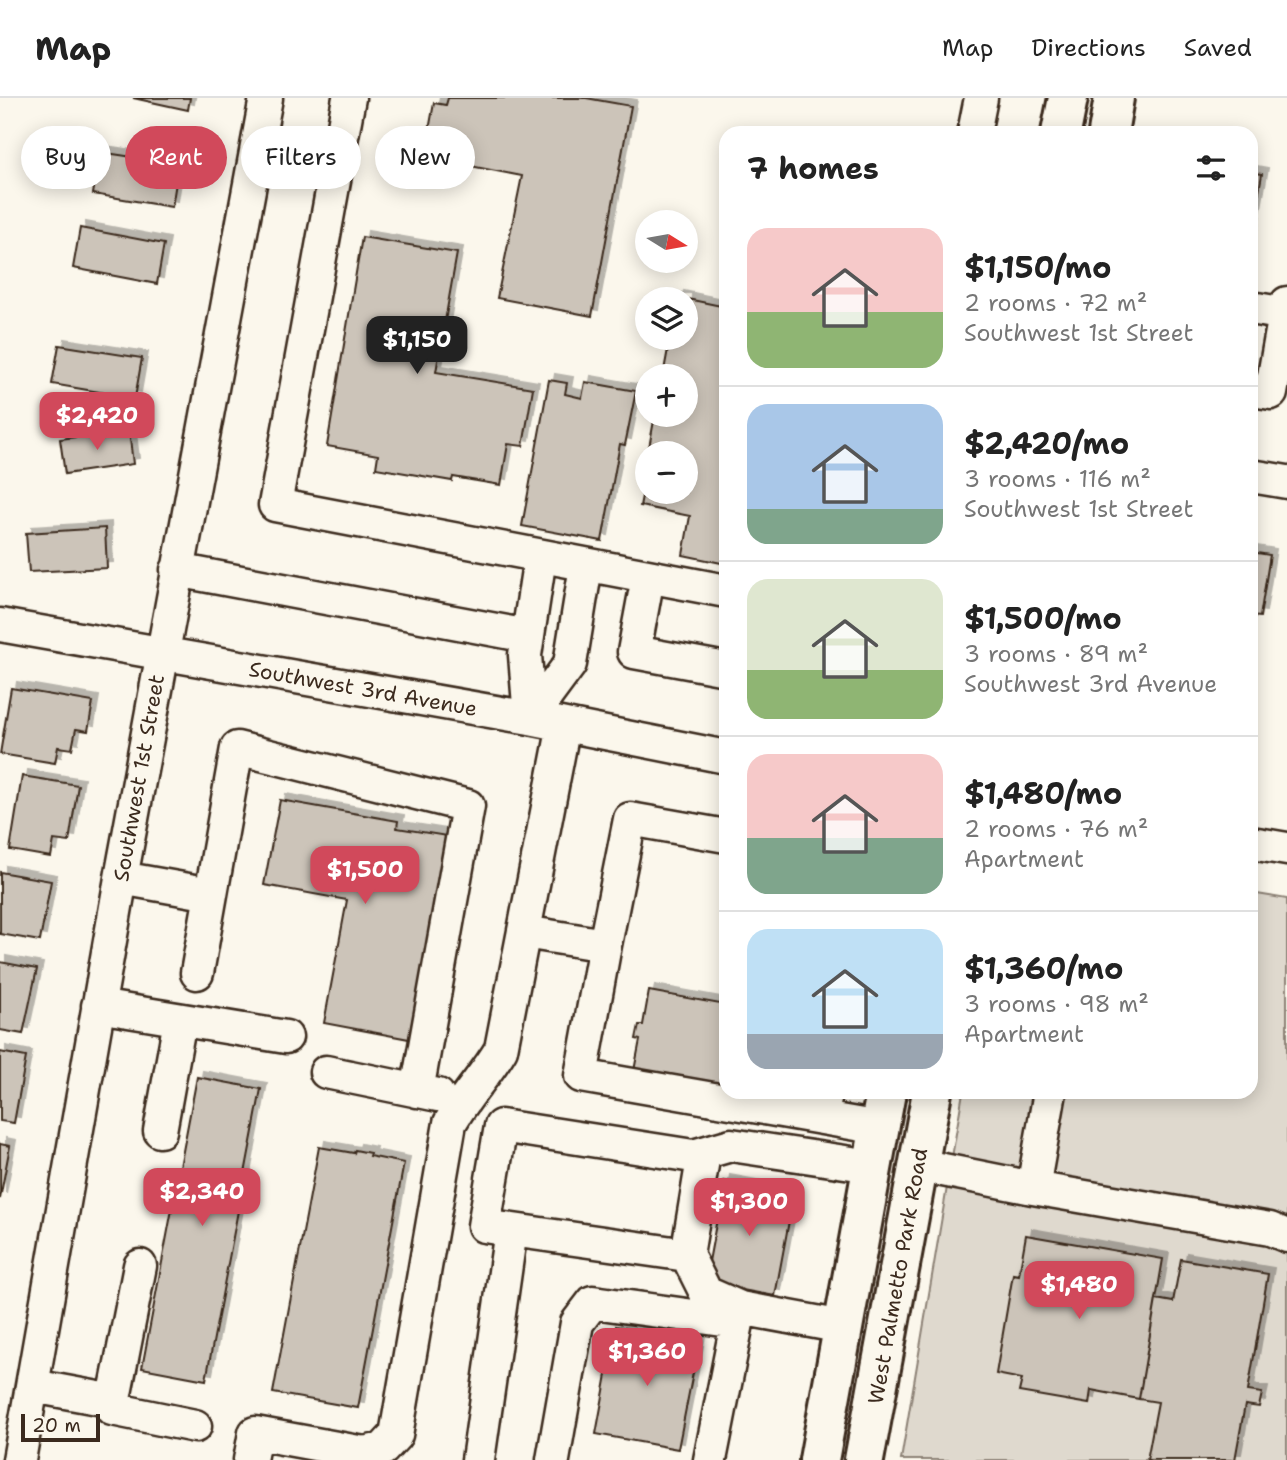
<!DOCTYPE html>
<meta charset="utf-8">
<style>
:root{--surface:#fff;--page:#f6f6f6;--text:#222;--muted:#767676;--line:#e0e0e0;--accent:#d1495b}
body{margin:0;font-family:"Shantell Sans",sans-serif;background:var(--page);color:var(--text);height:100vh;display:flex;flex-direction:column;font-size:26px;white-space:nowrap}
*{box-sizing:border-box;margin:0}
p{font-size:23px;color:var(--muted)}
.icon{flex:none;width:38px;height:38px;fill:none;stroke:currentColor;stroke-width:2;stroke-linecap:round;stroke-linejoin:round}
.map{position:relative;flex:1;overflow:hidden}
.drawer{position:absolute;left:719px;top:28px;width:539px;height:973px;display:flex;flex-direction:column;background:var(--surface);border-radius:21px;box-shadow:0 4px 18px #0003}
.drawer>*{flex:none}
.guide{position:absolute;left:21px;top:28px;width:593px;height:63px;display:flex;gap:14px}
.needle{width:46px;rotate:101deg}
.controls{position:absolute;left:635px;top:112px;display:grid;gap:14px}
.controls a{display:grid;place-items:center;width:63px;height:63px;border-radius:50%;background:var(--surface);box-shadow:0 4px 18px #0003;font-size:35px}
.scale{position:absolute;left:21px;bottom:18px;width:79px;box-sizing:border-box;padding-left:7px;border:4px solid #3b2a1e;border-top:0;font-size:19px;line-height:24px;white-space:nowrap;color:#3b2a1e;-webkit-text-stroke:5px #fbf7ec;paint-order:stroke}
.price{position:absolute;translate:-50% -60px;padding:0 16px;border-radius:14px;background:var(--accent);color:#fff;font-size:23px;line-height:46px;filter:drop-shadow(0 2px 4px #0008)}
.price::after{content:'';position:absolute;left:50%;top:42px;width:21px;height:16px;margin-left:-10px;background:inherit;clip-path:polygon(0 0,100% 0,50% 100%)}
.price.active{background:#222;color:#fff}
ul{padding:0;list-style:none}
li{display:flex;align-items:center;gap:21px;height:175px;padding:0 28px}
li+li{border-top:2px solid var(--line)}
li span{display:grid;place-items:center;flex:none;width:196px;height:140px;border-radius:21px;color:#555}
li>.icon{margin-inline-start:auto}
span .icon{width:84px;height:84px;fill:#fffc;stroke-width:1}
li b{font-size:30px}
h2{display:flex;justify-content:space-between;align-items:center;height:84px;padding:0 28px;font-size:30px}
.pill{padding:0 24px;border-radius:32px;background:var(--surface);box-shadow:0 4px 18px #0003;font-size:24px;line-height:63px}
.pill.active{background:var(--accent);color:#fff}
header{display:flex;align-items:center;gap:42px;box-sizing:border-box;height:98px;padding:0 35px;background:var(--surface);border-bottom:2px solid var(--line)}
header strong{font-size:33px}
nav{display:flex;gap:38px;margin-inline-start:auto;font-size:24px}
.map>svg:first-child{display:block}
.green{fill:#dfd9ce;stroke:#8d8276;stroke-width:2}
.building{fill:#ccc4b9;stroke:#3b2a1e;stroke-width:2;filter:url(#shadow)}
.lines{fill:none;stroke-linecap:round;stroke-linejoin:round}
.minor-casing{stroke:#3b2a1e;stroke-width:37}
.major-casing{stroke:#3b2a1e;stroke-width:44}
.minor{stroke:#fbf7ec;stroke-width:32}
.major{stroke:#fbf7ec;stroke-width:38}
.labels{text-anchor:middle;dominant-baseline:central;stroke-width:6;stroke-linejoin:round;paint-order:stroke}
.street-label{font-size:21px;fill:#3b2a1e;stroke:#fbf7ec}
</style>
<header>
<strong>Map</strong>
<nav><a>Map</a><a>Directions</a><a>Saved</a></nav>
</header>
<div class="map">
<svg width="1287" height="1362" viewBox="0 0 1287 1362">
<defs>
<filter id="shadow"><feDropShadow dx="6" dy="-6" stdDeviation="0" flood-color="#0004"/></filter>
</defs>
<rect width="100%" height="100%" fill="#fbf7ec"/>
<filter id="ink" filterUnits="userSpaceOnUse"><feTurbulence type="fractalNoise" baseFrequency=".0143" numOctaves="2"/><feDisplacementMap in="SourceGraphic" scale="14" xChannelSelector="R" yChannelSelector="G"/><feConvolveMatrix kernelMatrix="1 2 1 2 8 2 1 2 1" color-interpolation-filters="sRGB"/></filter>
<g filter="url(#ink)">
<path class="green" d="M1251,795l36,6v561h-386l62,-368h288z"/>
<path class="building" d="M133,0h57l-2,12z
M448,0h138l45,8 -39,210 -95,-18 25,-122 -98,-19 10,-54 12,2z
M100,54l79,12 -7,43 -79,-13z
M1251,74l11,2 -11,62z
M80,130l84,16 -7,40 -84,-16z
M362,139l95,16 -21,119 97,16 -10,58 -15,-2 -7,41 -48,-8 -1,4 -76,-13 2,-13 -51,-9z
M678,199l48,10v257l-43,-9 7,-39 -50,-10 8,-39v25h38v-39h-38l7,-38h31v-39h-23l7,-38h16v-39h-9z
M59,247l83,13 -7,40 -83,-14z
M549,282l18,3 -2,11 17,4 3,-16 51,9 -11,54 -5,-1 -18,97 -80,-15z
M129,332l4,34 -68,10 -5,-35z
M105,430l2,40 -78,4 -3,-39z
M1251,454l19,3 -10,62 -9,-1z
M11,590l82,14 -5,29 -12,-2 -4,20 -14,-2 -3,16 -55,-9z
M22,678l56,9 -9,57 -15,-2 -3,17 -41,-7z
M280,702l118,21 -1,7 50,8 -38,203 -85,-16 23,-123 -83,-15z
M0,774l51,9 -11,60 -40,-7z
M0,864l37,7 -14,65 -23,-4z
M649,893l77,14v87l-93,-16 7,-36 -4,-1 3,-14h4z
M0,954l26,5 -12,66 -14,-2z
M197,979l64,12 -55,291 -64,-12z
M0,1046l10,2 -10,53z
M319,1049l35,6 1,-3 15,3 -1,3 35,7 -46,245 -85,-15z
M724,1083l70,13 -19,102 -70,-13z
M1026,1137l137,24 -24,140 -48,-9 -2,14 -70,-12 3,-13 -26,-5 17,-100 6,1z
M1181,1161l87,15 -20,117 14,2 -3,14 -14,-2 -10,55h-88l11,-58 -19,-3 17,-100 17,3z
M616,1228l83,16 -21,107 -82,-15z"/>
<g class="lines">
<defs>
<path id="minor" d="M349,0l-74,407 451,86
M974,35l7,-35
M1251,210l34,6
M1251,292l20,3 16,-90
M1251,378l36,6
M177,472l351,66
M648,479l-14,75 92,17
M0,527l530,93 196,39
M530,620l40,-54 16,-98
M530,620l-5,-63 15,-98
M1251,745l36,6
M121,780l90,16
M524,834l81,13 25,-126 96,17
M605,847l-24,131 241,42
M197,875l40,-225 231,58 -51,285
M98,908l188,31
M326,974l112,23
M826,994l-4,26 58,10
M160,1033l20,-111
M704,1055l-17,102 -203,-29 17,-100 192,30 38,-11 141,21
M918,1067l115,23 237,41 17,7
M1033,1090l17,-96
M687,1157l19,38 34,15
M140,1168l-28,143 83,17
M33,1288l81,15
M19,1362l102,-582 145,-780
M250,1362l5,-27 109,20 19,-4 13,-14 54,-312c15,-27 36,-48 51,-74l63,-324
M478,1362l33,-230
M553,1362l24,-137 16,-21 144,20
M710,1362l30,-152 103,19"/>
<path id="major" d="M1061,35l7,-35
M1108,35l6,-35
M819,1362l67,-368
M864,1362l68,-368"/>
</defs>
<use href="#minor" class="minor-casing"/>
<use href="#major" class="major-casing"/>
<use href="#minor" class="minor"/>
<use href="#major" class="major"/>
</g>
</g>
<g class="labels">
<g class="street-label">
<text transform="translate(363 591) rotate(10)">Southwest 3rd Avenue</text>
<text transform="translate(139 680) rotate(-80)">Southwest 1st Street</text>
<text transform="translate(898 1178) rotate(-80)">West Palmetto Park Road</text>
</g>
</g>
</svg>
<div class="controls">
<a><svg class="needle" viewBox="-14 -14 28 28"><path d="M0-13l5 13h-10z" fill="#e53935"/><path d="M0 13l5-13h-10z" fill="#767676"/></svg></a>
<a><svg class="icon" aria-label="layers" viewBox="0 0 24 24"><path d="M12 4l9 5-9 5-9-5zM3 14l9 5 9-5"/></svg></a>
<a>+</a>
<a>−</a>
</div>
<div class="scale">20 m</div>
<b class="price active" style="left:417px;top:278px">$1,150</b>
<b class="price" style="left:97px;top:354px">$2,420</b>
<b class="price" style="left:365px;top:808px">$1,500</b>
<b class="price" style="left:202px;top:1130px">$2,340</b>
<b class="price" style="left:749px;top:1140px">$1,300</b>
<b class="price" style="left:1079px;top:1223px">$1,480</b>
<b class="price" style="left:647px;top:1290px">$1,360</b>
<div class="guide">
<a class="pill">Buy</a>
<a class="pill active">Rent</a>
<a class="pill">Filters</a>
<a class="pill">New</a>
</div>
<section class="drawer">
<h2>7 homes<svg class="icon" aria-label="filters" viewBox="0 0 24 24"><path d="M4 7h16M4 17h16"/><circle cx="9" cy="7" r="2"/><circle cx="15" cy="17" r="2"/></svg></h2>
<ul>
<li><span style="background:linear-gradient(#f6c9c9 60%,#8fb573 0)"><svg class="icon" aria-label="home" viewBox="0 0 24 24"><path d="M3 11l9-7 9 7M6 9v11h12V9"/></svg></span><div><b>$1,150/mo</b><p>2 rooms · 72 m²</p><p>Southwest 1st Street</p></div></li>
<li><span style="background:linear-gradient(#a9c7e8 75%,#7fa58c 0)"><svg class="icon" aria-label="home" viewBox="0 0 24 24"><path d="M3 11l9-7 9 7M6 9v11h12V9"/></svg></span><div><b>$2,420/mo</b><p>3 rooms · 116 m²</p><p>Southwest 1st Street</p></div></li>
<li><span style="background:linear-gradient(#dfe7d0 65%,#8fb573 0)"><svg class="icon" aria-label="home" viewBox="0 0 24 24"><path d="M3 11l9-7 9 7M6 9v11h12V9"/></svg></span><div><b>$1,500/mo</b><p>3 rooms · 89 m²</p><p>Southwest 3rd Avenue</p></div></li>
<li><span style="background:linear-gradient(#f6c9c9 60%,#7fa58c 0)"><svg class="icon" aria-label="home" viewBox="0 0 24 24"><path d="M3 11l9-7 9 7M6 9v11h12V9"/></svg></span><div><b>$1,480/mo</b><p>2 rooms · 76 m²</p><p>Apartment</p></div></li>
<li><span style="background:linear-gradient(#bfe0f5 75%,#9aa5b1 0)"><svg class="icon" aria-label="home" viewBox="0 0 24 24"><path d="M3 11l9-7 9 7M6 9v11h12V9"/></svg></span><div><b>$1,360/mo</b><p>3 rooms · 98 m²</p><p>Apartment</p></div></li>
</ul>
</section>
</div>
